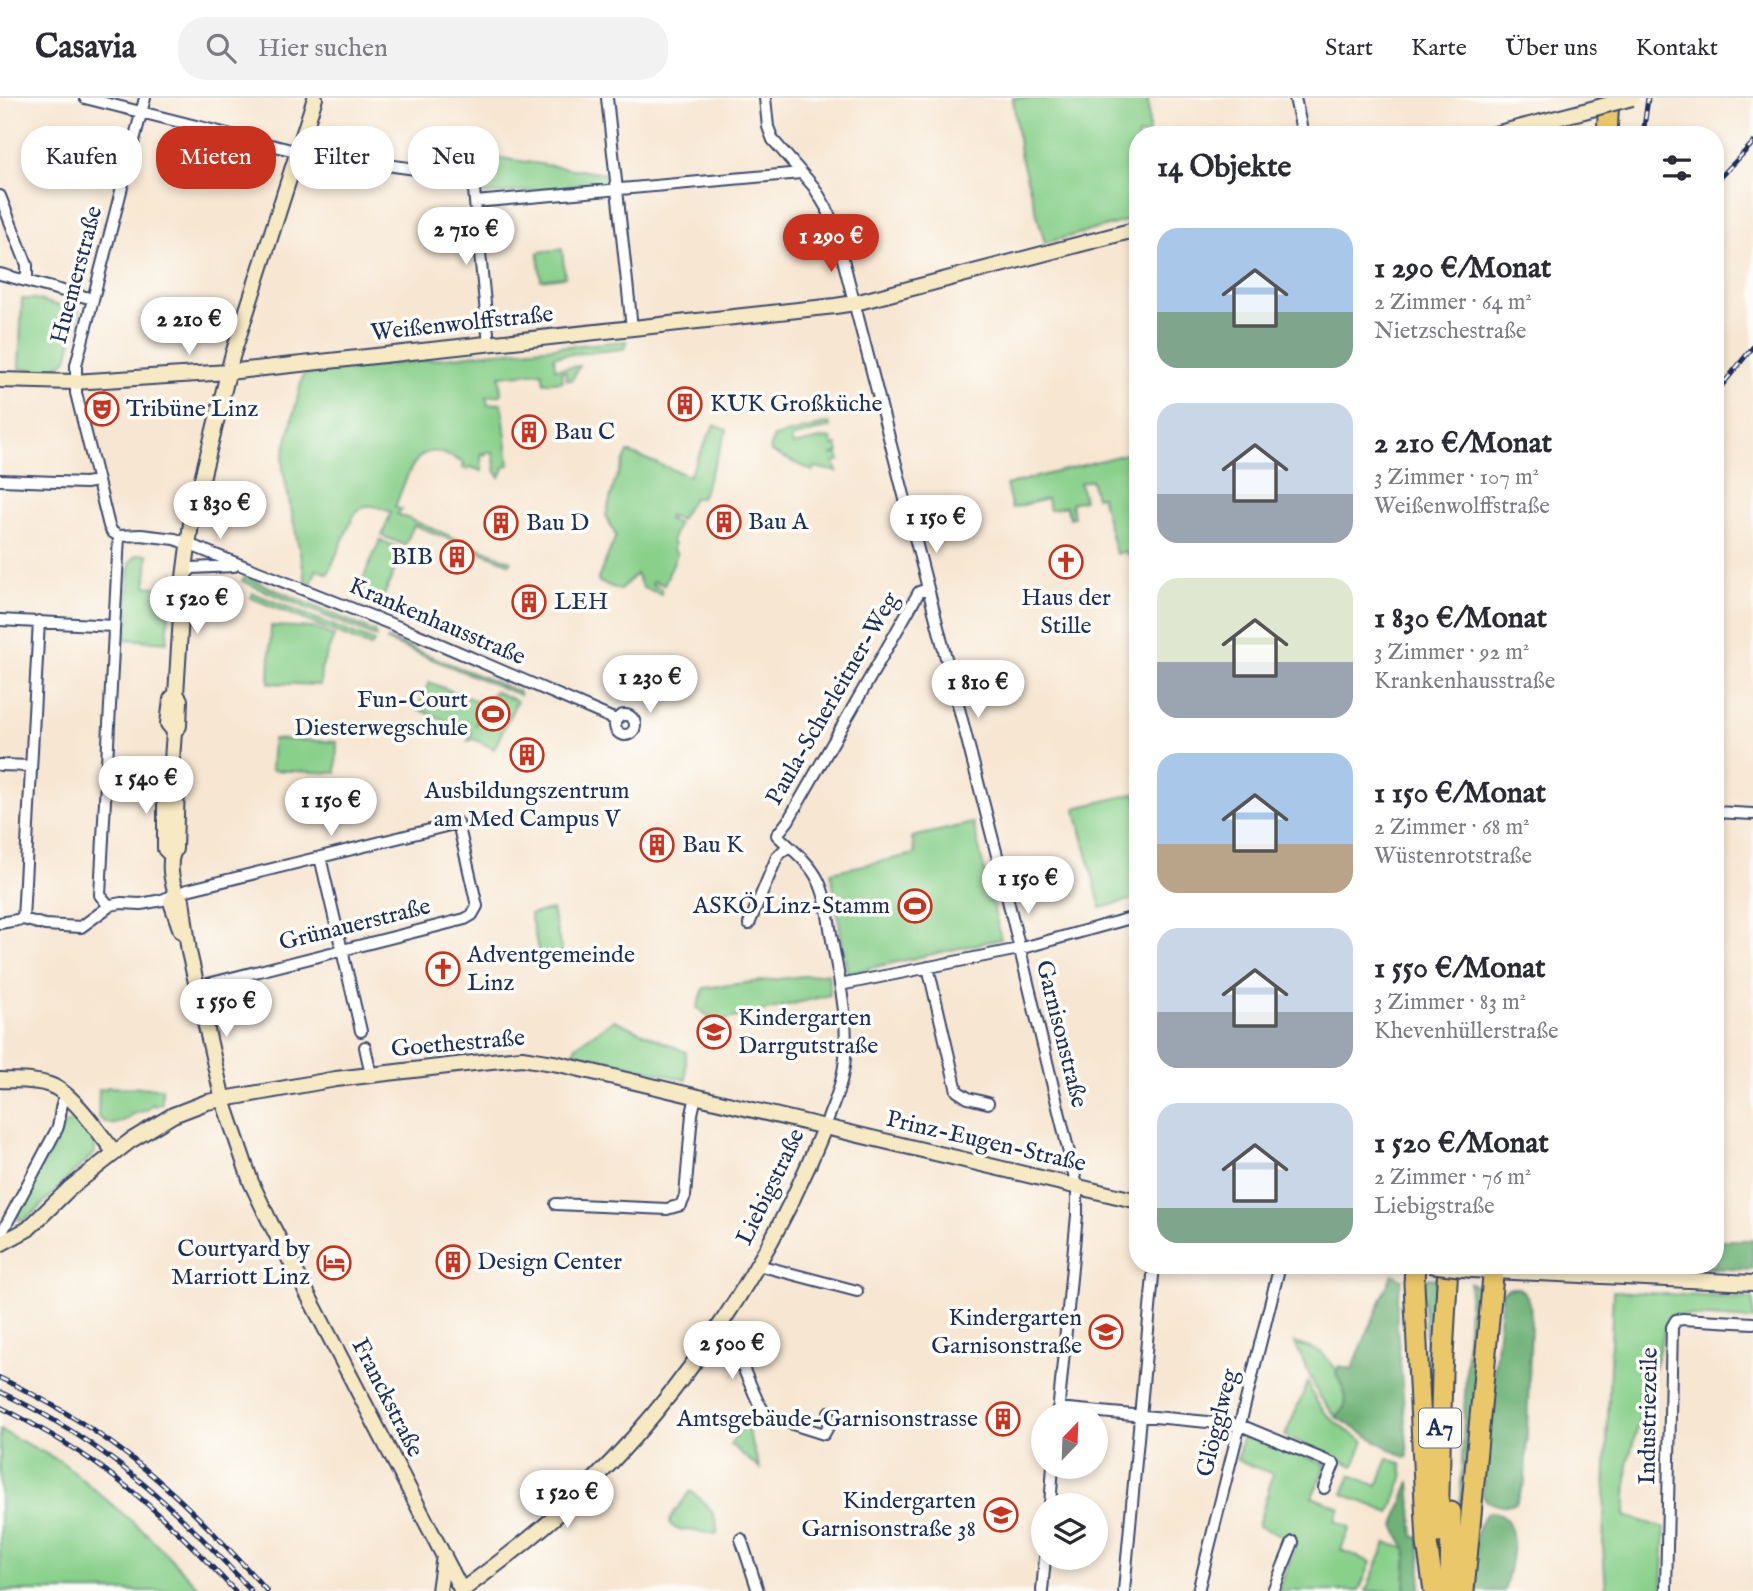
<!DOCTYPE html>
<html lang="de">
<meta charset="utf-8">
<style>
:root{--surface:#fff;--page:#f2f2f3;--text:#2b2b33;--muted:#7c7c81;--line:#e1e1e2;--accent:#c8321e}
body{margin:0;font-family:"IM FELL English",serif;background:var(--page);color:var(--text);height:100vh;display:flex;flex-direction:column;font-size:26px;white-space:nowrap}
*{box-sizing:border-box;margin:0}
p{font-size:23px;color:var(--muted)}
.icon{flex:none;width:38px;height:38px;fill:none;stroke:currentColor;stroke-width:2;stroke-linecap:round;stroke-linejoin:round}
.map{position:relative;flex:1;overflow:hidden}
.drawer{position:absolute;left:1129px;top:28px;width:595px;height:1148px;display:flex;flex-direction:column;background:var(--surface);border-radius:28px;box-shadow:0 4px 10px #0003}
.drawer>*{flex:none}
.hud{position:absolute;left:21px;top:28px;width:665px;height:63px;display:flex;gap:14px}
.needle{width:46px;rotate:23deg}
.controls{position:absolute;left:1031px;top:1304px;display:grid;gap:14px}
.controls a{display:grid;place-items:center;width:77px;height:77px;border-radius:50%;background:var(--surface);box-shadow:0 4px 10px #0003;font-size:35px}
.price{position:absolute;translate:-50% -60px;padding:0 16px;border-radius:24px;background:#fff;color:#222;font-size:23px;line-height:46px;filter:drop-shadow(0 2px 4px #0008)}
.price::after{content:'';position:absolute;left:50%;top:42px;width:21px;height:16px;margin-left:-10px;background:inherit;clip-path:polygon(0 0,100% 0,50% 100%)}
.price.on{background:var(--accent);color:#fff}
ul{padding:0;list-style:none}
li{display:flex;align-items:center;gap:21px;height:175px;padding:0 28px}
li span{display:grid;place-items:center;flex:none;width:196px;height:140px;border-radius:21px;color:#555}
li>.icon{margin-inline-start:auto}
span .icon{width:84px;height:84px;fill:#fffc;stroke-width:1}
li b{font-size:30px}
h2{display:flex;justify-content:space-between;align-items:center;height:84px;padding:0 28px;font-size:30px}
.pill{padding:0 24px;border-radius:28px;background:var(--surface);box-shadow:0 4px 10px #0003;font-size:24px;line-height:63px}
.pill.on{background:var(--accent);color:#fff}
header{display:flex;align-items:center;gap:42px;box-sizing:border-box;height:98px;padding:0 35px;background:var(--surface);border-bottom:2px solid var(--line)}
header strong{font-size:33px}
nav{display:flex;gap:38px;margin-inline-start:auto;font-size:24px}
.search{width:490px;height:63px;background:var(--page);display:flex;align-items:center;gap:18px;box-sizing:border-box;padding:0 24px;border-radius:28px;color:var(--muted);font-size:26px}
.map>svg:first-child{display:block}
.green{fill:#89d08b;stroke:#528074;stroke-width:2}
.forest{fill:#6eb277;stroke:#44706a;stroke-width:2}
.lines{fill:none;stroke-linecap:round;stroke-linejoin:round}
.street-casing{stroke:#3c4a6f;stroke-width:14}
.secondary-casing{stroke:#3c4a6f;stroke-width:18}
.highway-casing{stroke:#3c4a6f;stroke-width:23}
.street{stroke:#fff;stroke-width:10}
.secondary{stroke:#f7e9c3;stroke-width:14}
.highway{stroke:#eac769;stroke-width:19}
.rail-casing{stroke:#1b2f5e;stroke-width:5}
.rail{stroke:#fdfcf7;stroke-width:2.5;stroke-dasharray:8;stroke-linecap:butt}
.secondary-bridge-casing{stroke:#3c4a6f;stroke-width:18;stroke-linecap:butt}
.secondary-bridge{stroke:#f7e9c3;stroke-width:14}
.labels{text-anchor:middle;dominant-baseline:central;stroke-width:7;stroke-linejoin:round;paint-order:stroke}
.shield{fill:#fdfcf7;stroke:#5f6c8c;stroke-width:2}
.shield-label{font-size:23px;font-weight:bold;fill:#1b2f5e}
.street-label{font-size:24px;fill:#1b2f5e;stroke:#fdfcf7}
.poi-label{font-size:24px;fill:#1b2f5e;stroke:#fdfcf7;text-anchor:start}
</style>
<header>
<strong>Casavia</strong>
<div class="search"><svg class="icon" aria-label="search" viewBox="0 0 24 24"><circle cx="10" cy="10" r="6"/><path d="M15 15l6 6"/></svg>Hier suchen</div>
<nav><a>Start</a><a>Karte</a><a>Über uns</a><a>Kontakt</a></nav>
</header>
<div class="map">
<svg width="1753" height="1493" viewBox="0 0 1753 1493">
<rect width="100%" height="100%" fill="#fdfcf7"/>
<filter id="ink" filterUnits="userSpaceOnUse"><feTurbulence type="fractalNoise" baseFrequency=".0143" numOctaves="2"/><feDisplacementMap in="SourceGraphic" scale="14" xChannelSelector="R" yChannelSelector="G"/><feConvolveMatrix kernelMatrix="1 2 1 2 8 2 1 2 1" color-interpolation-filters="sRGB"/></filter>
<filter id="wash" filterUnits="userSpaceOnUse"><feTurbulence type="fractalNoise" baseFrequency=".00686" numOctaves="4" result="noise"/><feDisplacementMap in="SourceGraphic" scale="28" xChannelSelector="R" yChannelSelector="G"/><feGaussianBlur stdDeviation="1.57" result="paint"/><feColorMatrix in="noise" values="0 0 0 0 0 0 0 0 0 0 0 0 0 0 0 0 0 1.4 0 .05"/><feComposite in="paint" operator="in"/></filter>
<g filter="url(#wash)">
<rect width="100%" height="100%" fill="#f7e6d1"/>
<path class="green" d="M1013,0h135l1,37h-11l-1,83 -92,25 -25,-89z
M475,56l130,20 2,9 -124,12 -4,-5v-22l-6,-1z
M562,151l3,28 -24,3 -3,-28z
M22,201h12l45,12 -11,45c-8,18 -32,12 -49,13z
M627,243l-1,5 -3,3 -69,7 1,13 24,-3 -7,14h-5l-2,-9 -4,1 2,9 -19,2 -2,-11 -42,4 1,19 -15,2 2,8 14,-2 7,62 -4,1 -5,11 -4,-5 -3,-20h-7v3l-5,-2 1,18 -12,-4 -2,3 -5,-2 1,-5c-8,-4 -17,-9 -27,-11 -25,-5 -34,37 -42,55l7,3 -5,4 114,47 -1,3 -96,-39 -9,20 -23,-9 9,-24c-15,-6 -28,-12 -38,5l-25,57 -11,-5 -6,15 -5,-2 -23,-111v-13l20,-83 184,-22z
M829,325l1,4 -39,11 2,7 32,-7 6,1 2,7 4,-1 2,7 -8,3 7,-1 2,6 -6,2 3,10 -22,-5 -2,4 -42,-19 -1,-6 4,-9z
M714,327l13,5 -26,68h-8l-13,22 -11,-4 -1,3 10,5 -7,18 3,2 -1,5 4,5 -13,31 -10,-4 -2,3 10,5 -1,5 -18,-6 -7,-14 -16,16 -21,-8 -1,-3 18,-43 -10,-20 8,-32 14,-32 61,24z
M1137,353v102l-10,2 -1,-4 -10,3 -15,-58 -5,1 -5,-17 -11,3 4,17 -13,3 3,14 -4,1 -4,-12 -16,4 -3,-11 -35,9 -6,-23z
M380,442l23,10 -23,55 -24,-10z
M148,456l-2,32 24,3 -3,53 -43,-3 6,-77 7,-7z
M245,479l130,55 1,5 -134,-56z
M253,495l121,49 -3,5 -120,-49z
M271,528l43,2 20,8 -13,33 -1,16 -51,-2z
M388,541l130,52 2,4 -133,-54z
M429,584l55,22 -9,22 19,-35 23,10 -23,48 -20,-10 -6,2 4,-9 -54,-23z
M273,641l64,3 -1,31 -65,-3z
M1137,695v105l-36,10 -26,-100z
M973,725l28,116 -154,34 -16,-101 84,-18 -3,-17z
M552,812l10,43 -22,5 -10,-44z
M828,875l2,22 -122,29 1,-7 -12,-9 7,-20z
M614,922l72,32v28l-112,-28 2,-6z
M107,989l55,1v15l-7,3 -2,-2 -4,3v2l-18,6v2c-13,7 -20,12 -33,0l1,-28h7z
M73,1023l4,1 18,22v9l-31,28 -27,29 -15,11 -3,-1 -2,-5 41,-80 6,-11z
M1613,1193l140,8v21l-75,-5 -5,1 -7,9 -38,136 -3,55 40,12 -3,63h-56l-3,-46z
M1295,1245l26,9 16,18 -1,4c9,17 17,29 0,43l-17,-21z
M1308,1284c9,30 31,45 56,59l-10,25 -69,-30z
M746,1326l14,45 -30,-25z
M0,1332l62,32 87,74 53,55h-202z
M1251,1336l75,31 -14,32 28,11 -5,13 15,6 -9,23 30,12 -12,29h-81l19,-49 -39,-16 15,-52 -36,-14 5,-22z
M1388,1360l13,6 2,14 -13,35 -47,-19 8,-19 26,11z
M691,1393c14,13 28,22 26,43l-41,-5 -7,-6 6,-12z
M1386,1445l21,6 -2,42h-39z"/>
<path class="forest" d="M1715,1142h38v30l-78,-3 40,-2z
M1392,1176l10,5 -5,20v26l11,131 -2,2 -70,-41c17,-14 9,-26 0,-43l3,-8 13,3z
M1430,1180l6,1 -5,157 -9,-154z
M1470,1185l13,6 -27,302z
M1509,1190h9c14,7 13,23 13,37l-6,157 -9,21 -15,3 -15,-5 -4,-8 20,-201z
M1410,1383l4,56h5l2,23 -1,31h-15l2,-40 -13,-25z
M1488,1414c38,0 22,57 16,79h-34c2,-25 -1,-60 18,-79z"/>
</g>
<g filter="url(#ink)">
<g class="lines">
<defs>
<path id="street" d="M85,0l222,56 152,21 10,4 5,10 1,13 14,142
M145,0l-69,267v28l33,133 3,6 7,4 22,-1 34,4 239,94 202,87
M607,0l25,230
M765,0l3,29 5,13 41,47 13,22 10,27 163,631 77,319v29l-19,199
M1295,0l8,37
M0,98l27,69v15
M475,104l326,-29
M0,176l93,25
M0,382l85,3 12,-2
M184,478l8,-8 42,-2
M0,522l114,6
M615 627a10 10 0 1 1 20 0a10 10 0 1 1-20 0Z
M0,667l31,1
M1715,714l38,2
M320,759l41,174
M109,808l-9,-11 19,-359
M23,821l16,-298
M0,825l23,-4 22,6 36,2 30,-22 10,-2 20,1 21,-4 25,-10 271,-67 19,83 -5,9 -7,4 -269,68
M749,826l28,-67 11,-11
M928,869l29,124 11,7 20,5
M840,887l179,-36 119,-33
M365,949l6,28
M824,1030c7,-17 14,-33 18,-51 10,-44 -2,-93 -10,-137 -4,-21 -5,-44 -15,-62 -9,-17 -27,-30 -40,-43l11,-14 131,-229 9,-3
M556,1106l111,5 14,-4 4,-9 7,-82 4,-18
M0,1138l57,-107c5,-12 1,-22 9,-34
M758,1167l99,26
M710,1243l33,27 15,34 9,14 57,18 4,-7 1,-15
M1058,1310l182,17 94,39 -10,24
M1050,1407l3,-39
M741,1441l17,52
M1042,1493l3,-33
M1124,1493l30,-326
M1198,1493l82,-326
M1273,1493l20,-49
M1666,1493l6,-264 4,-7 7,-1 70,4"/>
<path id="secondary" d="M1491,37l93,-24
M0,282l74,2 154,-10 607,-66 20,-3 283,-74
M174,633l-6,-7 3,-25 5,-5
M171,677l6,8 -2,66c-8,12 -4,41 7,51l7,52 34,148 28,82 18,38 193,371
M171,757l-6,-6v-66l6,-8 3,-44 5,-5 1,-26 -4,-6 7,-109 8,-62 41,-166 83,-259
M176,796l-5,8 10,29
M0,982c16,1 34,-1 50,5 23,8 49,48 65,68
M0,1146l28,-15 42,-41 60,-47 43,-26 34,-13 129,-23 155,-18 31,-3 37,6 579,137
M1472,1172l281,13
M439,1493l5,-36
M461,1493c30,-22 60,-44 88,-69 119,-104 217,-248 275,-394"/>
<path id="highway" d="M1607,37l2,-37
M1415,1167l-1,19 13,259 7,48
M1438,1435l4,-160 6,-108
M1450,1493l1,-79
M1464,1493l30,-326"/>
</defs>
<use href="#street" class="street-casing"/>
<use href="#secondary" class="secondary-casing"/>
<use href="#highway" class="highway-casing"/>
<use href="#street" class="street"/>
<use href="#secondary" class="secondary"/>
<use href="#highway" class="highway"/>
<defs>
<path id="rail" d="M1643,37l5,-37
M1715,85l38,-40
M1715,296l38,-47
M0,1280c114,53 185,120 267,213
M0,1294c100,46 179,117 251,199
M0,1309c42,21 81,44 118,73 43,33 80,72 117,111"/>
</defs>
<use href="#rail" class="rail-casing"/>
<use href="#rail" class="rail"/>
<defs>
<path id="secondary-bridge" d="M1584,13l48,-13
M1429,1167l43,5"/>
</defs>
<use href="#secondary-bridge" class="secondary-bridge-casing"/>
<use href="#secondary-bridge" class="secondary-bridge"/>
</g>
</g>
<defs>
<symbol id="building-ring" viewBox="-11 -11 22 22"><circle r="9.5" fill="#fdfcf7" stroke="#c8321e" stroke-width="1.5"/><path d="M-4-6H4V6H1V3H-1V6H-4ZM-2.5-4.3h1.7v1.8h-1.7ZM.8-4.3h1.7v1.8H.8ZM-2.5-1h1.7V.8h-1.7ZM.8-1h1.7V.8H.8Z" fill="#c8321e"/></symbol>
<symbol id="theatre-ring" viewBox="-11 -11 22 22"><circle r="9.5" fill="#fdfcf7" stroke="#c8321e" stroke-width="1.5"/><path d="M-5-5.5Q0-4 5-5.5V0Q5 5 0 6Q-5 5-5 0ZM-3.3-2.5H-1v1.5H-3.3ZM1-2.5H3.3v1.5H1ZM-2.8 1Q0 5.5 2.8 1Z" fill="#c8321e"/></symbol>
<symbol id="church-ring" viewBox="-11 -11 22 22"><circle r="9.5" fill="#fdfcf7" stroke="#c8321e" stroke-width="1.5"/><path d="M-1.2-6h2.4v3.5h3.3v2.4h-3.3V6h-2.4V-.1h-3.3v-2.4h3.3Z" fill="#c8321e"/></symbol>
<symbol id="stadium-ring" viewBox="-11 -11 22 22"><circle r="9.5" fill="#fdfcf7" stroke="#c8321e" stroke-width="1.5"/><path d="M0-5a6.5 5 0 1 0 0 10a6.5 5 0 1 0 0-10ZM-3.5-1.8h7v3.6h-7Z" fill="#c8321e"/></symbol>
<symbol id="school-ring" viewBox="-11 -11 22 22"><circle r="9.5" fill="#fdfcf7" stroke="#c8321e" stroke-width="1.5"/><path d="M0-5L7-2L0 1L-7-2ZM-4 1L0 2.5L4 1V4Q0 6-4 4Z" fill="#c8321e"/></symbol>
<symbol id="hotel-ring" viewBox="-11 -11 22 22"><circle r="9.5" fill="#fdfcf7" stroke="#c8321e" stroke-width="1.5"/><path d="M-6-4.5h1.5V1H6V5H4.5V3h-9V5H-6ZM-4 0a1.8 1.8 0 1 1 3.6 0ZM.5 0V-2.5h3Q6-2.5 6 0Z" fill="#c8321e"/></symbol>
</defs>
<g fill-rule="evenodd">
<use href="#building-ring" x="666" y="287" width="38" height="38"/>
<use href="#theatre-ring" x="83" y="292" width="38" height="38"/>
<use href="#building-ring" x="510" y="315" width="38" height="38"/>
<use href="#building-ring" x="705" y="405" width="38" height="38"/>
<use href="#building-ring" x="482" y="406" width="38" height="38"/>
<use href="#building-ring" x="438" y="440" width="38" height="38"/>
<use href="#church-ring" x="1047" y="445" width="38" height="38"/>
<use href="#building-ring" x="510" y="485" width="38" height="38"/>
<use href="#stadium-ring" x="474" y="597" width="38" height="38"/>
<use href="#building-ring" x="508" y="638" width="38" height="38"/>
<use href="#building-ring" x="638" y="728" width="38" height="38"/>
<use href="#stadium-ring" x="896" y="789" width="38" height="38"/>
<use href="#church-ring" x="424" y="852" width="38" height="38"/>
<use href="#school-ring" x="695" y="915" width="38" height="38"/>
<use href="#building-ring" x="434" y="1145" width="38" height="38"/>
<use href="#hotel-ring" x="315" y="1146" width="38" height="38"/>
<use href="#school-ring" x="1087" y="1215" width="38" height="38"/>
<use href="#building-ring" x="984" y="1302" width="38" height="38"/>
<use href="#school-ring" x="982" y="1398" width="38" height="38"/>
</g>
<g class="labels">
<rect class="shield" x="1419" y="1310.5" width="42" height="39" rx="5"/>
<g class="shield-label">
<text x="1440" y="1330">A7</text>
</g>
<g class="street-label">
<text transform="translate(77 177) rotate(-75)">Huemerstraße</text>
<text transform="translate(462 226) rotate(-6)">Weißenwolffstraße</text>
<text transform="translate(437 524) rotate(23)">Krankenhausstraße</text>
<text transform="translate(833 601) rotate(-60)">Paula-Scherleitner-Weg</text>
<text transform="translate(355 827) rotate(-14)">Grünauerstraße</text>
<text transform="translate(1061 936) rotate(76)">Garnisonstraße</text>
<text transform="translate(458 946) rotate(-5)">Goethestraße</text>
<text transform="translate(986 1044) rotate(13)">Prinz-Eugen-Straße</text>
<text transform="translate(771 1089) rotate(-64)">Liebigstraße</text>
<text transform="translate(387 1300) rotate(63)">Franckstraße</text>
<text transform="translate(1649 1318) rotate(-89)">Industriezeile</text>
<text transform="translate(1218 1325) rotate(-76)">Glögglweg</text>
</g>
<g class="poi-label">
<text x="710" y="306">KUK Großküche</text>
<text x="126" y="311">Tribüne Linz</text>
<text x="554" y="334">Bau C</text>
<text x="748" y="424">Bau A</text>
<text x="526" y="425">Bau D</text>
<text x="433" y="459" text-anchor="end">BIB</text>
<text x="1066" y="500" text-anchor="middle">Haus der<tspan x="1066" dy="28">Stille</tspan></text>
<text x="554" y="504">LEH</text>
<text x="468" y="602" text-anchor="end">Fun-Court<tspan x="468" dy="28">Diesterwegschule</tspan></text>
<text x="527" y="693" text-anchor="middle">Ausbildungszentrum<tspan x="527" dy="28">am Med Campus V</tspan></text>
<text x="682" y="747">Bau K</text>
<text x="890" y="808" text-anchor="end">ASKÖ Linz-Stamm</text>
<text x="467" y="857">Adventgemeinde<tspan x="467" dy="28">Linz</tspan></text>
<text x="738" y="920">Kindergarten<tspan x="738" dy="28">Darrgutstraße</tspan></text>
<text x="310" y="1151" text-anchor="end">Courtyard by<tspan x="310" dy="28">Marriott Linz</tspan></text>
<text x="477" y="1164">Design Center</text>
<text x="1082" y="1220" text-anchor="end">Kindergarten<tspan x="1082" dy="28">Garnisonstraße</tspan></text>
<text x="978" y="1321" text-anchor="end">Amtsgebäude-Garnisonstrasse</text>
<text x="976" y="1403" text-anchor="end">Kindergarten<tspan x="976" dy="28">Garnisonstraße 38</tspan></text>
</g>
</g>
</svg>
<div class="controls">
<a><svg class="needle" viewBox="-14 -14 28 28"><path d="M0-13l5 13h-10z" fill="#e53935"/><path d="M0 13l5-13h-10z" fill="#7c7c81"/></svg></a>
<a><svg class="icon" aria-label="layers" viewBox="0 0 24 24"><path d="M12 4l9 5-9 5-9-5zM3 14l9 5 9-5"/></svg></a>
</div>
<b class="price" style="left:466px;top:169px">2 710 €</b>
<b class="price on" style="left:831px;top:176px">1 290 €</b>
<b class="price" style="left:189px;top:259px">2 210 €</b>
<b class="price" style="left:220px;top:443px">1 830 €</b>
<b class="price" style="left:936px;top:457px">1 150 €</b>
<b class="price" style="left:197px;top:538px">1 520 €</b>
<b class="price" style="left:650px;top:617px">1 230 €</b>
<b class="price" style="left:978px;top:622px">1 810 €</b>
<b class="price" style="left:146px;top:718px">1 540 €</b>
<b class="price" style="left:331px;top:740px">1 150 €</b>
<b class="price" style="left:1028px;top:818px">1 150 €</b>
<b class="price" style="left:226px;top:941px">1 550 €</b>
<b class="price" style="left:732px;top:1283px">2 500 €</b>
<b class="price" style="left:567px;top:1432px">1 520 €</b>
<div class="hud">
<a class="pill">Kaufen</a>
<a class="pill on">Mieten</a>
<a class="pill">Filter</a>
<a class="pill">Neu</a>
</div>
<section class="drawer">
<h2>14 Objekte<svg class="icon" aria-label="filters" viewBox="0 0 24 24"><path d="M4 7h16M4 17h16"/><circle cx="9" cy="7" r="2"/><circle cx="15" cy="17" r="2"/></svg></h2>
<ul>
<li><span style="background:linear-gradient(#a9c7e8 60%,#7fa58c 0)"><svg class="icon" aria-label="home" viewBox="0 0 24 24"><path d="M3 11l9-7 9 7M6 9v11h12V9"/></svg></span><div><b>1 290 €/Monat</b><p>2 Zimmer · 64 m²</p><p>Nietzschestraße</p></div></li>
<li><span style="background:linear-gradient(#c9d6e8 65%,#9aa5b1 0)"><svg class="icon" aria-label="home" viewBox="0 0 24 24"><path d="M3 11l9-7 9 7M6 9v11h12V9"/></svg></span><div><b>2 210 €/Monat</b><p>3 Zimmer · 107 m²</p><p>Weißenwolffstraße</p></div></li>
<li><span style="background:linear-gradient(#dfe7d0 60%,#9aa5b1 0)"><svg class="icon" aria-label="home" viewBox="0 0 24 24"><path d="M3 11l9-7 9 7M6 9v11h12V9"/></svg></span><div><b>1 830 €/Monat</b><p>3 Zimmer · 92 m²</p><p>Krankenhausstraße</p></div></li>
<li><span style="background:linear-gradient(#a9c7e8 65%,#b9a48a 0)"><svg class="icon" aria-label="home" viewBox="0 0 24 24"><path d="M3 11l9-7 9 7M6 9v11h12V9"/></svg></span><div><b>1 150 €/Monat</b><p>2 Zimmer · 68 m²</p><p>Wüstenrotstraße</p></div></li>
<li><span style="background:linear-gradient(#c9d6e8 60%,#9aa5b1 0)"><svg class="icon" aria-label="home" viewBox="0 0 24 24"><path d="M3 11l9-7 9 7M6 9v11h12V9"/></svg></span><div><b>1 550 €/Monat</b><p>3 Zimmer · 83 m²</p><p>Khevenhüllerstraße</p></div></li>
<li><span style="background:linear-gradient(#c9d6e8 75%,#7fa58c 0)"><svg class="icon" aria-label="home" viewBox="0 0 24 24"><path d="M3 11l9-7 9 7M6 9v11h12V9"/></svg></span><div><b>1 520 €/Monat</b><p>2 Zimmer · 76 m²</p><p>Liebigstraße</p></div></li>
</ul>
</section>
</div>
